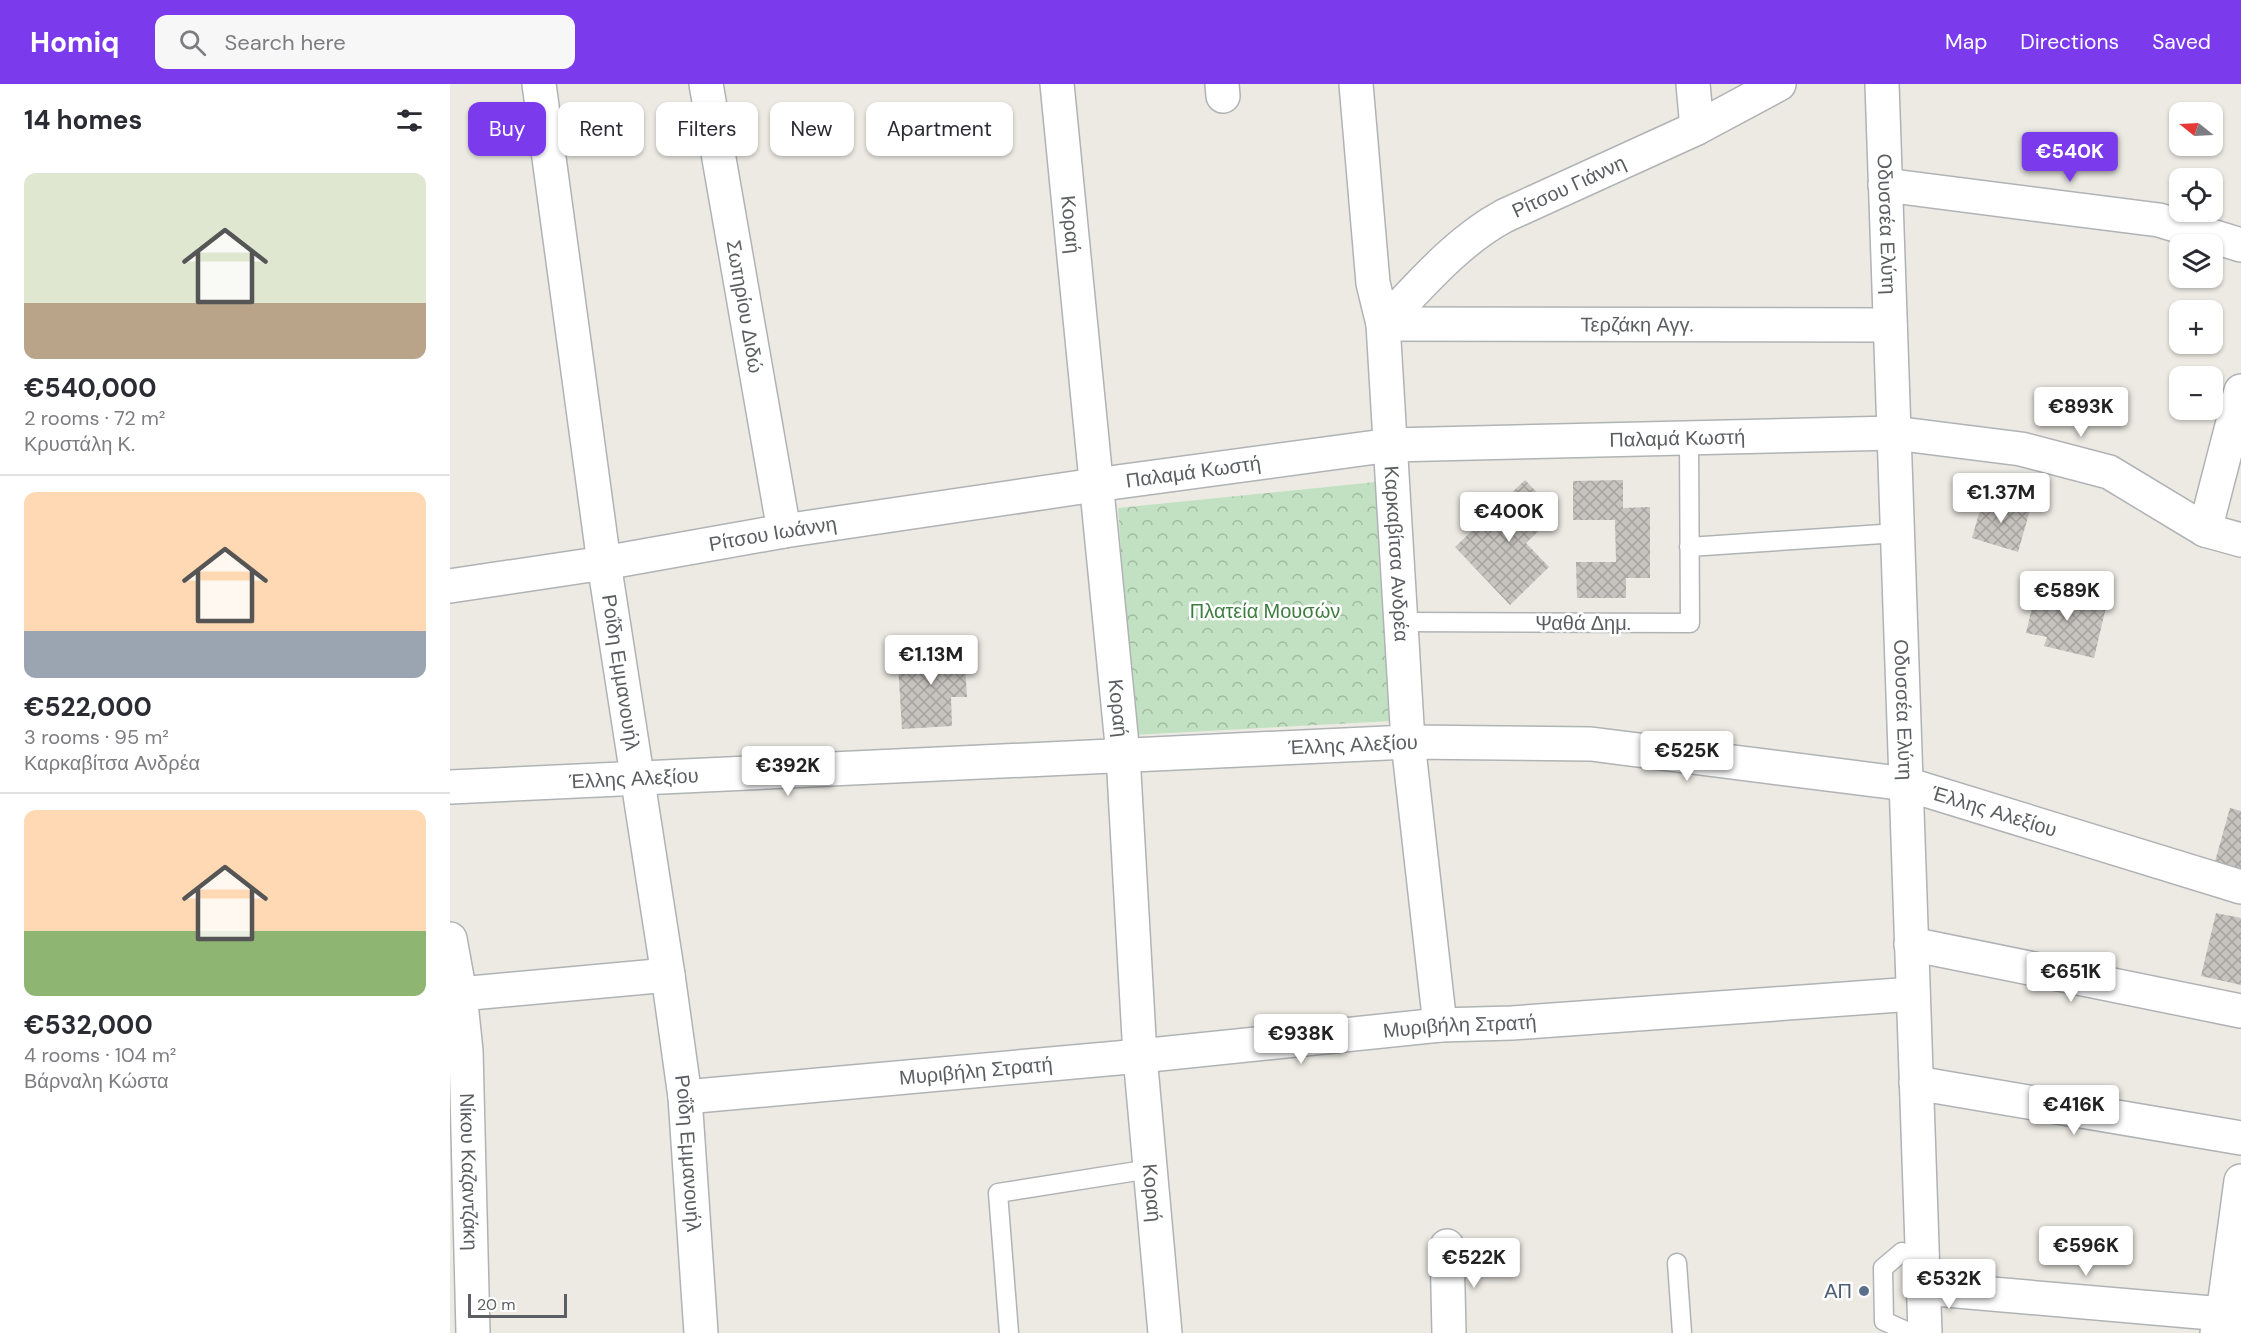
<!DOCTYPE html>
<meta charset="utf-8">
<style>
:root{--surface:#fff;--page:#f7f7f7;--text:#2b2b33;--muted:#7c7c81;--line:#e1e1e2;--accent:#7c3aed}
body{margin:0;font-family:"DM Sans",sans-serif;background:var(--page);color:var(--text);height:100vh;display:flex;flex-direction:column;font-size:22px;white-space:nowrap}
*{box-sizing:border-box;margin:0}
p{font-size:20px;color:var(--muted)}
.icon{flex:none;width:33px;height:33px;fill:none;stroke:currentColor;stroke-width:2;stroke-linecap:round;stroke-linejoin:round}
.map{position:relative;flex:1;overflow:hidden}
.panel{display:flex;flex-direction:column;background:var(--surface);width:450px}
.panel>*{flex:none}
.guide{position:absolute;left:18px;top:18px;width:570px;height:54px;display:flex;gap:12px}
.needle{width:39px;rotate:288deg}
.buttons{position:absolute;left:1719px;top:18px;display:grid;gap:12px}
.buttons a{display:grid;place-items:center;width:54px;height:54px;border-radius:12px;background:var(--surface);box-shadow:0 2px 4px #0004;font-size:30px}
.scale{position:absolute;left:18px;bottom:15px;width:99px;box-sizing:border-box;padding-left:6px;border:3px solid #5b5e62;border-top:0;font-size:16px;line-height:21px;white-space:nowrap;color:#5b5e62;-webkit-text-stroke:4px #fff;paint-order:stroke}
.price{position:absolute;translate:-50% -51px;padding:0 14px;border-radius:6px;background:#fff;color:#222;font-size:20px;line-height:39px;filter:drop-shadow(0 2px 3px #0008)}
.price::after{content:'';position:absolute;left:50%;top:36px;width:18px;height:14px;margin-left:-9px;background:inherit;clip-path:polygon(0 0,100% 0,50% 100%)}
.price.on{background:var(--accent);color:#fff}
ul{padding:0;list-style:none}
li{display:grid;align-content:center;gap:12px;height:318px;padding:0 24px}
li+li{border-top:2px solid var(--line)}
li span{display:grid;place-items:center;height:186px;border-radius:12px;color:#555}
li>.icon{margin-inline-start:auto}
span .icon{width:108px;height:108px;fill:#fffc;stroke-width:1}
li b{font-size:26px}
h2{display:flex;justify-content:space-between;align-items:center;height:72px;padding:0 24px;font-size:26px}
.chip{padding:0 21px;border-radius:12px;background:var(--surface);box-shadow:0 2px 4px #0004;font-size:21px;line-height:54px}
.chip.on{background:var(--accent);color:#fff}
header{display:flex;align-items:center;gap:36px;box-sizing:border-box;height:84px;padding:0 30px;background:var(--accent);color:#fff}
header strong{font-size:28px}
nav{display:flex;gap:33px;margin-inline-start:auto;font-size:21px}
.search{width:420px;height:54px;background:var(--page);display:flex;align-items:center;gap:15px;box-sizing:border-box;padding:0 21px;border-radius:12px;color:var(--muted);font-size:22px}
main{display:flex;flex:1;min-height:0}
.map>svg:first-child{display:block}
.forest{fill:url(#forest-crowns)}
.building{fill:url(#building-cross-hatch)}
.lines{fill:none;stroke-linecap:round;stroke-linejoin:round}
.lane-casing{stroke:#b0b3b6;stroke-width:21}
.street-casing{stroke:#b0b3b6;stroke-width:36}
.secondary-casing{stroke:#afb2b6;stroke-width:36}
.lane{stroke:#fff;stroke-width:18}
.street{stroke:#fff;stroke-width:33}
.secondary{stroke:#fff;stroke-width:33}
.service-dot{fill:#5c6f8a;stroke:#fff;stroke-width:2}
.labels{text-anchor:middle;dominant-baseline:central;stroke-width:5;stroke-linejoin:round;paint-order:stroke}
.street-label{font-size:20px;fill:#5b5e62;stroke:#fff}
.park-label{font-size:20px;fill:#3d7e40;stroke:#fff}
.service-label{font-size:20px;fill:#4e5e75;stroke:#fff;text-anchor:end}
</style>
<header>
<strong>Homiq</strong>
<div class="search"><svg class="icon" aria-label="search" viewBox="0 0 24 24"><circle cx="10" cy="10" r="6"/><path d="M15 15l6 6"/></svg>Search here</div>
<nav><a>Map</a><a>Directions</a><a>Saved</a></nav>
</header>
<main>
<section class="panel">
<h2>14 homes<svg class="icon" aria-label="filters" viewBox="0 0 24 24"><path d="M4 7h16M4 17h16"/><circle cx="9" cy="7" r="2"/><circle cx="15" cy="17" r="2"/></svg></h2>
<ul>
<li><span style="background:linear-gradient(#dfe7d0 70%,#b9a48a 0)"><svg class="icon" aria-label="home" viewBox="0 0 24 24"><path d="M3 11l9-7 9 7M6 9v11h12V9"/></svg></span><div><b>€540,000</b><p>2 rooms · 72 m²</p><p>Κρυστάλη Κ.</p></div></li>
<li><span style="background:linear-gradient(#ffd9b3 75%,#9aa5b1 0)"><svg class="icon" aria-label="home" viewBox="0 0 24 24"><path d="M3 11l9-7 9 7M6 9v11h12V9"/></svg></span><div><b>€522,000</b><p>3 rooms · 95 m²</p><p>Καρκαβίτσα Ανδρέα</p></div></li>
<li><span style="background:linear-gradient(#ffd9b3 65%,#8fb573 0)"><svg class="icon" aria-label="home" viewBox="0 0 24 24"><path d="M3 11l9-7 9 7M6 9v11h12V9"/></svg></span><div><b>€532,000</b><p>4 rooms · 104 m²</p><p>Βάρναλη Κώστα</p></div></li>
</ul>
</section>
<div class="map">
<svg width="1791" height="1249" viewBox="0 0 1791 1249">
<defs>
<pattern id="forest-crowns" width="20" height="18" patternUnits="userSpaceOnUse" patternTransform="scale(1.5)"><rect width="20" height="18" fill="#c2e1c2"/><path d="M2 6a3 3 0 1 1 6 0M12 15a3 3 0 1 1 6 0" fill="none" stroke="#a1baa1"/></pattern>
<pattern id="building-cross-hatch" width="8" height="8" patternUnits="userSpaceOnUse" patternTransform="scale(1.5)"><rect width="8" height="8" fill="#c7c4c0"/><path d="M0 0l8 8M0 8l8-8" fill="none" stroke="#a5a29f"/></pattern>
</defs>
<rect width="100%" height="100%" fill="#eceae3"/>
<path class="forest" d="M926,398l15,239 -258,14 -15,-227z"/>
<path class="building" d="M1075,396l32,33 -31,30 23,24 -39,38 -55,-58z
M1173,396v28l27,-1v71h-24v20h-49l-1,-36h40l-1,-42h-42v-39z
M1534,412l46,14 -12,42 -46,-14z
M1587,503l70,16 -13,55 -50,-12 3,-9 -21,-4z
M514,562l3,51h-16l1,29 -50,3 -4,-64h9l-1,-16z
M1780,724l11,3v61l-27,-7z
M1766,829l25,5v67l-40,-9z"/>
<g class="lines">
<defs>
<path id="lane" d="M1239,463l208,-14
M950,538l290,1 -1,-184
M1452,1168l-19,16 1,53 20,9
M1227,1179l5,70
M559,1249l-11,-140 152,-24"/>
<g id="street">
<path id="s1" d="M89,0l65,479 64,412 17,122 16,236"/>
<path id="s2" d="M256,0l78,447"/>
<path id="s3" d="M607,0l66,671 17,301 25,277"/>
<path d="M772,0l1,12"/>
<path id="s4" d="M906,0l17,199 10,41 25,418 32,283"/>
<path d="M1243,0l4,44"/>
<path d="M1435,101l274,35 82,25"/>
<path id="s5" d="M933,240l507,1"/>
<path id="s6" d="M933,240c37,-38 73,-82 121,-108l193,-88 82,-44"/>
<path d="M1755,446l36,-139"/>
<path id="s7" d="M0,502l154,-23 180,-32 311,-46 296,-40 503,-12 127,16 88,23 96,58 36,10"/>
<path id="s8" d="M0,703l958,-45 183,2 315,40 335,103"/>
<path id="s9" d="M0,855l10,55 6,57 7,282"/>
<path d="M1461,860l330,67"/>
<path d="M10,910l208,-19"/>
<path d="M1466,999l325,55"/>
<path id="s10" d="M235,1013l455,-41 300,-31 72,-2 401,-29"/>
<path d="M997,1162l2,87"/>
<path d="M1473,1204l300,26 18,5"/>
<path d="M1767,1249l6,-19 18,-133"/>
</g>
<g id="secondary">
<path id="s11" d="M1432,0l43,1249"/>
</g>
</defs>
<use href="#lane" class="lane-casing"/>
<use href="#street" class="street-casing"/>
<use href="#secondary" class="secondary-casing"/>
<use href="#lane" class="lane"/>
<use href="#street" class="street"/>
<use href="#secondary" class="secondary"/>
</g>
<circle class="service-dot" cx="1414" cy="1207" r="6"/>
<g class="labels">
<g class="street-label">
<text stroke="none"><textPath href="#s6" startOffset="234">Ρίτσου Γιάννη</textPath></text>
<text stroke="none"><textPath href="#s11" startOffset="140">Οδυσσέα Ελύτη</textPath></text>
<text stroke="none"><textPath href="#s3" startOffset="141">Κοραή</textPath></text>
<text stroke="none"><textPath href="#s2" startOffset="226">Σωτηρίου Διδώ</textPath></text>
<text stroke="none"><textPath href="#s5" startOffset="254">Τερζάκη Αγγ.</textPath></text>
<text stroke="none"><textPath href="#s7" startOffset="1238">Παλαμά Κωστή</textPath></text>
<text stroke="none"><textPath href="#s7" startOffset="752">Παλαμά Κωστή</textPath></text>
<text stroke="none"><textPath href="#s7" startOffset="327">Ρίτσου Ιωάννη</textPath></text>
<text stroke="none"><textPath href="#s4" startOffset="472">Καρκαβίτσα Ανδρέα</textPath></text>
<text x="1133" y="539">Ψαθά Δημ.</text>
<text stroke="none"><textPath href="#s1" startOffset="594">Ροΐδη Εμμανουήλ</textPath></text>
<text stroke="none"><textPath href="#s3" startOffset="627">Κοραή</textPath></text>
<text stroke="none"><textPath href="#s11" startOffset="626">Οδυσσέα Ελύτη</textPath></text>
<text stroke="none"><textPath href="#s8" startOffset="904">Έλλης Αλεξίου</textPath></text>
<text stroke="none"><textPath href="#s8" startOffset="184">Έλλης Αλεξίου</textPath></text>
<text stroke="none"><textPath href="#s8" startOffset="1552">Έλλης Αλεξίου</textPath></text>
<text stroke="none"><textPath href="#s10" startOffset="778">Μυριβήλη Στρατή</textPath></text>
<text stroke="none"><textPath href="#s10" startOffset="292">Μυριβήλη Στρατή</textPath></text>
<text stroke="none"><textPath href="#s1" startOffset="1080">Ροΐδη Εμμανουήλ</textPath></text>
<text stroke="none"><textPath href="#s9" startOffset="234">Νίκου Καζαντζάκη</textPath></text>
<text stroke="none"><textPath href="#s3" startOffset="1113">Κοραή</textPath></text>
</g>
<g class="park-label">
<text x="815" y="527">Πλατεία Μουσών</text>
</g>
<g class="service-label">
<text x="1402" y="1207">ΑΠ</text>
</g>
</g>
</svg>
<div class="buttons">
<a><svg class="needle" viewBox="-14 -14 28 28"><path d="M0-13l5 13h-10z" fill="#e53935"/><path d="M0 13l5-13h-10z" fill="#7c7c81"/></svg></a>
<a><svg class="icon" aria-label="locate" viewBox="0 0 24 24"><circle cx="12" cy="12" r="6"/><path d="M12 2v4M12 18v4M2 12h4M18 12h4"/></svg></a>
<a><svg class="icon" aria-label="layers" viewBox="0 0 24 24"><path d="M12 4l9 5-9 5-9-5zM3 14l9 5 9-5"/></svg></a>
<a>+</a>
<a>−</a>
</div>
<div class="scale">20 m</div>
<b class="price on" style="left:1620px;top:99px">€540K</b>
<b class="price" style="left:1631px;top:354px">€893K</b>
<b class="price" style="left:1551px;top:440px">€1.37M</b>
<b class="price" style="left:1059px;top:459px">€400K</b>
<b class="price" style="left:1617px;top:538px">€589K</b>
<b class="price" style="left:481px;top:602px">€1.13M</b>
<b class="price" style="left:1237px;top:698px">€525K</b>
<b class="price" style="left:338px;top:713px">€392K</b>
<b class="price" style="left:1621px;top:919px">€651K</b>
<b class="price" style="left:851px;top:981px">€938K</b>
<b class="price" style="left:1624px;top:1052px">€416K</b>
<b class="price" style="left:1636px;top:1193px">€596K</b>
<b class="price" style="left:1024px;top:1205px">€522K</b>
<b class="price" style="left:1499px;top:1226px">€532K</b>
<div class="guide">
<a class="chip on">Buy</a>
<a class="chip">Rent</a>
<a class="chip">Filters</a>
<a class="chip">New</a>
<a class="chip">Apartment</a>
</div>
</div>
</main>
